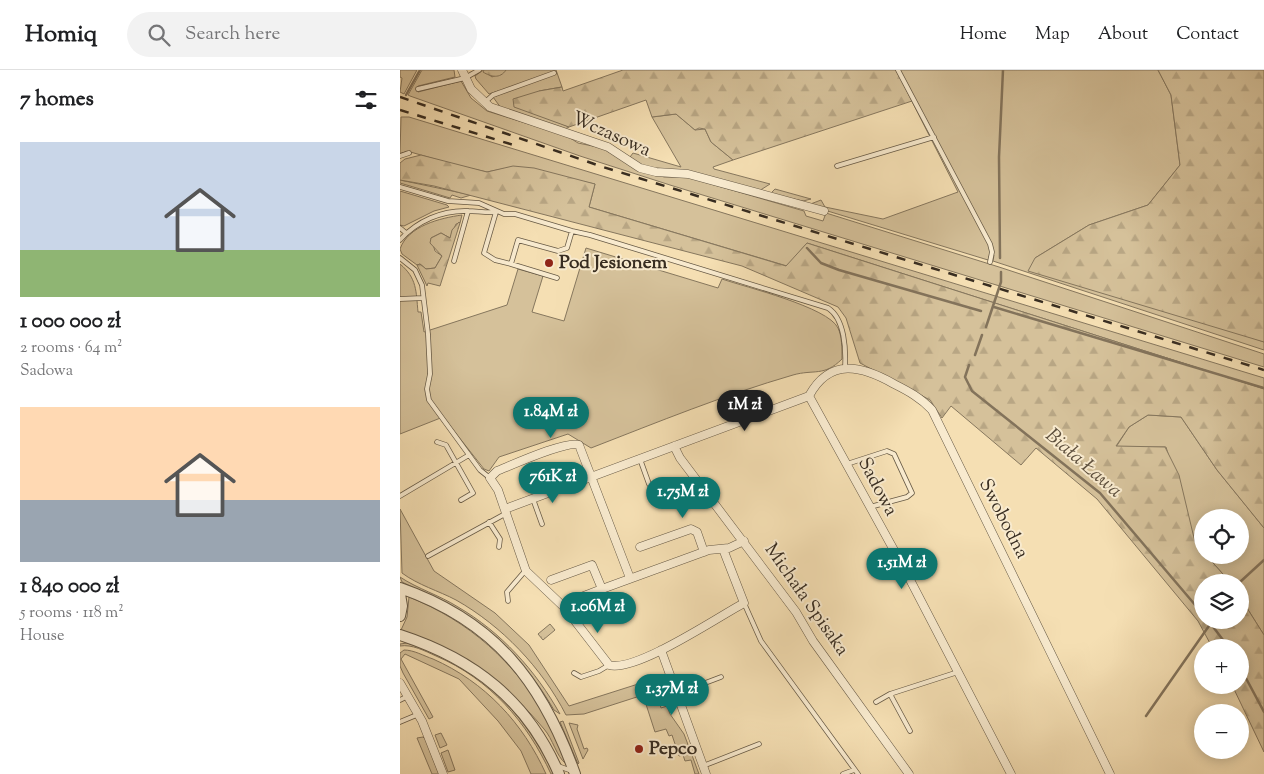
<!DOCTYPE html>
<meta charset="utf-8">
<style>
:root{--surface:#fff;--page:#f2f2f2;--text:#202124;--muted:#757577;--line:#e0e0e0;--accent:#0f766e}
body{margin:0;font-family:"Sorts Mill Goudy",serif;background:var(--page);color:var(--text);height:100vh;display:flex;flex-direction:column;font-size:19px;white-space:nowrap}
*{box-sizing:border-box;margin:0}
p{font-size:16px;color:var(--muted)}
.icon{flex:none;width:28px;height:28px;fill:none;stroke:currentColor;stroke-width:2;stroke-linecap:round;stroke-linejoin:round}
.map{position:relative;flex:1;overflow:hidden}
.sheet{display:flex;flex-direction:column;background:var(--surface);width:400px}
.sheet>*{flex:none}
.buttons{position:absolute;left:794px;top:439px;display:grid;gap:10px}
.buttons a{display:grid;place-items:center;width:55px;height:55px;border-radius:50%;background:var(--surface);box-shadow:0 2px 12px #0003;font-size:25px}
.price{position:absolute;translate:-50% -42px;padding:0 11px;border-radius:18px;background:var(--accent);color:#fff;font-size:16px;line-height:32px;filter:drop-shadow(0 1px 2px #0008)}
.price::after{content:'';position:absolute;left:50%;top:30px;width:15px;height:11px;margin-left:-8px;background:inherit;clip-path:polygon(0 0,100% 0,50% 100%)}
.price.selected{background:#222;color:#fff}
ul{padding:0;list-style:none}
li{display:grid;align-content:center;gap:10px;height:265px;padding:0 20px}
li span{display:grid;place-items:center;height:155px;border-radius:0px;color:#555}
li>.icon{margin-inline-start:auto}
span .icon{width:90px;height:90px;fill:#fffc;stroke-width:1}
li b{font-size:21px}
h2{display:flex;justify-content:space-between;align-items:center;height:60px;padding:0 20px;font-size:21px}
header{display:flex;align-items:center;gap:30px;box-sizing:border-box;height:70px;padding:0 25px;background:var(--surface);border-bottom:1px solid var(--line)}
header strong{font-size:24px}
nav{display:flex;gap:28px;margin-inline-start:auto;font-size:18px}
.search{width:350px;height:45px;background:var(--page);display:flex;align-items:center;gap:12px;box-sizing:border-box;padding:0 18px;border-radius:28px;color:var(--muted);font-size:19px}
main{display:flex;flex:1;min-height:0}
.map>svg:first-child{display:block}
.grass{fill:#d5c19a;stroke:#86775e}
.forest{fill:url(#forest-firs);stroke:#86775e}
.park{fill:url(#park-tufts);stroke:#86775e}
.lines{fill:none;stroke-linecap:round;stroke-linejoin:round}
.stream{stroke:#83735b;stroke-width:2.5}
.service-casing{stroke:#675a46;stroke-width:5.5}
.minor-casing{stroke:#675a46;stroke-width:9}
.tertiary-casing{stroke:#675a46;stroke-width:12}
.service{stroke:#f8eace;stroke-width:4}
.minor{stroke:#f8eace;stroke-width:8}
.tertiary{stroke:#f8eace;stroke-width:10}
.rail{stroke:#382d21;stroke-width:2.5;stroke-dasharray:9 9;stroke-linecap:butt}
.poi-dot{fill:#8f2418;stroke:#f8eace;stroke-width:2}
.labels{text-anchor:middle;dominant-baseline:central;stroke-width:4;stroke-linejoin:round;paint-order:stroke}
.street-label{font-size:19px;fill:#382d21;stroke:#f8eace}
.poi-label{font-size:19px;font-weight:bold;fill:#382d21;stroke:#f8eace;text-anchor:start}
.water-label{font-size:20px;font-style:italic;fill:#5e503e;stroke:#f8eace}
</style>
<header>
<strong>Homiq</strong>
<div class="search"><svg class="icon" aria-label="search" viewBox="0 0 24 24"><circle cx="10" cy="10" r="6"/><path d="M15 15l6 6"/></svg>Search here</div>
<nav><a>Home</a><a>Map</a><a>About</a><a>Contact</a></nav>
</header>
<main>
<section class="sheet">
<h2>7 homes<svg class="icon" aria-label="filters" viewBox="0 0 24 24"><path d="M4 7h16M4 17h16"/><circle cx="9" cy="7" r="2"/><circle cx="15" cy="17" r="2"/></svg></h2>
<ul>
<li><span style="background:linear-gradient(#c9d6e8 70%,#8fb573 0)"><svg class="icon" aria-label="home" viewBox="0 0 24 24"><path d="M3 11l9-7 9 7M6 9v11h12V9"/></svg></span><div><b>1 000 000 zł</b><p>2 rooms · 64 m²</p><p>Sadowa</p></div></li>
<li><span style="background:linear-gradient(#ffd9b3 60%,#9aa5b1 0)"><svg class="icon" aria-label="home" viewBox="0 0 24 24"><path d="M3 11l9-7 9 7M6 9v11h12V9"/></svg></span><div><b>1 840 000 zł</b><p>5 rooms · 118 m²</p><p>House</p></div></li>
</ul>
</section>
<div class="map">
<svg width="864" height="704" viewBox="0 0 864 704">
<defs>
<pattern id="forest-firs" width="22" height="20" patternUnits="userSpaceOnUse" patternTransform="scale(1.25)"><rect width="22" height="20" fill="#d5c19a"/><path d="M5 1l3.5 6h-7zM16 11l3.5 6h-7z" fill="#b8a684"/></pattern>
<pattern id="park-tufts" width="24" height="20" patternUnits="userSpaceOnUse" patternTransform="scale(1.25)"><rect width="24" height="20" fill="#d5c19a"/><path d="M3 7l-1-3M5 7V3M7 7l1-3M15 17l-1-3M17 17v-4M19 17l1-3" fill="none" stroke="#b8a684"/></pattern>
</defs>
<rect width="100%" height="100%" fill="#f5dfb3"/>
<filter id="stains"><feTurbulence type="fractalNoise" baseFrequency=".004" numOctaves="4"/><feColorMatrix values="0 0 0 0 .2 0 0 0 0 .09 0 0 0 0 .02 0 0 0 .5 -.17"/></filter>
<radialGradient id="worn" r=".72"><stop offset=".6" stop-color="#630" stop-opacity="0"/><stop offset="1" stop-color="#630" stop-opacity=".3"/></radialGradient>
<path class="grass" d="M0,0h17l-13,24 -4,-2 2,-14 -2,-1z
M22,0h32l1,7 -37,9v6l43,-11 10,17 16,13 80,25 11,7 24,5 36,21 26,8h23l117,34 2,5 17,5 3,-8 173,54 265,87v13l-594,-182 -90,-29 -170,-60 -2,-1z
M83,0l9,7 14,-7h50l6,17 -23,4 11,28 19,8 -4,2 -64,-21 -8,-11 6,-2 -1,-4 -9,3 -13,-15 -1,-3z
M496,0h262l13,25 9,70 -32,40 -59,20 -54,33 229,84v8l-271,-89 1,-6 -4,-1 -2,6 -180,-55 13,-5 4,7 58,12 75,-27z
M276,44l19,16 10,-1 6,13 22,18 -20,7 1,2 56,15 -11,7 -117,-25 -12,-9 3,-4 48,14 -29,-50z
M1,47h8l855,261v11l-457,-146 -20,23 -198,-59 6,-23 -82,-17 -26,5 -28,-6 -52,-15 -7,3z
M0,110l71,15 -10,3 -9,-3 -2,3 -50,-15z
M375,119l36,10 -8,2 -33,-7z
M0,121l47,14 2,2 -15,4 -30,15 -4,-1z
M62,145l-2,8 -4,1 -6,14 -9,-5 -10,5 4,13 7,5 -7,12 -9,1 -6,-5 -3,1 -15,-11 -2,-5c8,-23 40,-31 62,-34z
M186,178l132,40 4,-9c23,8 106,28 116,49 4,8 4,21 4,31 -18,18 -28,10 -49,16 -69,20 -135,47 -202,73l-23,-14 -69,23 -10,14 -5,-2 -41,-52 -43,17v-170c17,14 16,27 18,48h3l3,20 83,-27 11,-36 25,7 -11,36 32,9z
M748,345l33,2 36,53 47,58v107l-24,-38v-15h-10l-24,-27h34v-37h-38v33l-7,-9 -29,-95h-50l13,-20z
M0,439l34,62 61,42 34,32 40,61 88,-28 8,24 -5,2 1,4 6,-2 3,8 14,20 15,40h-4l-4,-14 -6,1 -2,-6 -4,1 -7,-21 -3,1 -3,-7 -11,3 -12,-37 -59,19 -18,1c-24,-47 -64,-89 -110,-115 -17,-9 -38,-15 -54,-27z
M0,507c18,12 39,18 58,30 43,25 78,64 102,107l-6,-4c-25,-43 -58,-79 -100,-103 -17,-10 -35,-16 -52,-25z
M9,527c60,24 106,65 138,121 8,14 13,31 19,46 -10,-8 -13,-25 -22,-35 -42,-50 -82,-78 -143,-99l6,-13z
M7,573c73,25 112,62 147,131h-3c-24,-52 -61,-95 -115,-118 -11,-5 -24,-12 -36,-10v-2z
M4,580c10,0 20,6 29,9 52,23 90,64 113,115h-15l-10,-23 -23,-30 -39,-42 -54,-25 -4,5 32,58 -4,2 -26,-46 -3,-7v-13z
M163,651l16,42 -1,1 -18,-42z
M169,653l9,2 -1,4 7,20 3,-1 1,2 -5,9z
M41,663l6,12 -7,3 -5,-13z
M23,667l3,3 13,34h-7l-15,-36z
M48,680l7,20 -7,2 -7,-19z"/>
<path class="forest" d="M84,0h22c-6,9 -15,7 -23,2z
M223,0h273l16,31 -179,59 -22,-18 -6,-13 -6,-1 -4,2 -19,-16 -24,3 -6,-17 -77,27 -55,-20 -1,-8 26,-8 23,-4 1,4z
M758,0h106v272l-236,-71 7,-13 54,-33 59,-20 32,-40 -9,-70z
M21,85l66,17 26,-6 21,2 61,16 -6,23 197,59 21,-23 457,146v139l-47,-58 -36,-53 -33,-2 -19,12 -13,19 49,1 14,28 16,67 7,9v4h4l24,27h-28v38h38v-23l24,38v117l-32,-67h8v-37l-28,-1 -14,-26 -101,-122 -61,-51 -15,17 -70,-59 -9,12 -12,-18 -70,-37 -14,-45 -8,-11 -96,-41 -308,-80 -34,-6v-17l5,-4z
M59,152l1,1 -20,63 -12,-3 -1,3 -10,-21 3,-1 6,5 9,-1 7,-12 -12,-13 1,-5 10,-5 9,5 2,-8z"/>
<path class="park" d="M150,554l5,6 -12,10 -5,-6z"/>
<g class="lines">
<path class="stream" d="M6,25l14,-25
M407,178l14,15 18,7 142,41
M600,188l-1,-101 4,-87
M594,237l270,81
M586,257l15,-45v-10
M575,285l7,-20
M569,295l-4,12 7,14 128,102 102,120
M840,512l24,-22
M808,550l21,28
M840,597l24,45
M746,646l65,-93"/>
<defs>
<path id="service" d="M498,0l92,174 2,8 -2,10
M18,19l47,-11 14,-8
M84,33l9,-8 61,-22
M0,86l9,-3
M437,96l97,-29
M0,117l48,14 31,2 25,11h11l57,17 18,4 238,73c17,11 18,42 17,60
M96,142l-12,41 11,7 16,4 7,-24 40,11 9,-3 5,-17
M0,158l6,5
M0,170c17,-19 42,-30 68,-29 9,0 18,2 28,1
M0,188l15,12 7,15 6,49 2,40 -3,15 2,11 51,70 10,8
M54,191l14,-50
M111,194l46,14
M0,229l23,-1
M37,372l9,3 27,48 -12,7
M240,389l9,25
M447,394l40,-13 7,3 18,39 -5,4 -37,10
M0,426l69,-41
M133,429l9,25
M89,452l11,17 -1,8
M28,486l77,-42
M108,531l-1,-9 18,-21
M344,533l17,38 97,133
M174,603l7,4 18,-6 10,-6
M276,624l45,-17
M490,624l20,37
M0,630l8,-4
M476,632l14,-8 68,-22
M0,652l19,-8
M158,696l14,5
M303,696l56,-22
M443,704l11,-4"/>
<path id="minor" d="M62,0l9,19 19,18 118,40 32,21 16,4 32,2 136,37
M409,326c21,-39 53,-30 85,-12 14,7 27,14 38,26l178,364
M409,326l97,176 105,202
M274,376l6,12 116,154 17,29 96,133
M105,439l304,-113
M240,477l51,-18 6,3 7,20
M230,508l-51,-133c-12,-5 -67,20 -82,26l-7,7 8,12 28,81 39,37 44,57c26,8 109,-48 135,-62l-21,-54
M151,510l41,-15 10,24
M165,538l11,-9 26,-10 107,-39 20,-2 15,-7
M261,580l45,124
M0,613l22,38 21,53"/>
<path id="tertiary" d="M0,518c95,33 142,94 175,186
M0,524l2,12 -2,10
M0,565c74,24 128,66 159,139"/>
</defs>
<use href="#service" class="service-casing"/>
<use href="#minor" class="minor-casing"/>
<use href="#tertiary" class="tertiary-casing"/>
<use href="#service" class="service"/>
<use href="#minor" class="minor"/>
<use href="#tertiary" class="tertiary"/>
<path class="rail" d="M0,27l203,70 661,203
M0,40l120,37"/>
</g>
<g class="poi-dot">
<circle cx="149" cy="193" r="5"/>
<circle cx="239" cy="679" r="5"/>
</g>
<g class="labels">
<g class="street-label">
<text transform="translate(211 65) rotate(24)">Wczasowa</text>
<text transform="translate(477 417) rotate(62)">Sadowa</text>
<text transform="translate(603 449) rotate(63)">Swobodna</text>
<text transform="translate(406 530) rotate(55)">Michała Spisaka</text>
</g>
<g class="poi-label">
<text x="159" y="193">Pod Jesionem</text>
<text x="249" y="679">Pepco</text>
</g>
<g class="water-label">
<text transform="translate(683 394) rotate(41)">Biała Ława</text>
</g>
</g>
<rect width="100%" height="100%" filter="url(#stains)"/>
<rect width="100%" height="100%" fill="url(#worn)"/>
</svg>
<div class="buttons">
<a><svg class="icon" aria-label="locate" viewBox="0 0 24 24"><circle cx="12" cy="12" r="6"/><path d="M12 2v4M12 18v4M2 12h4M18 12h4"/></svg></a>
<a><svg class="icon" aria-label="layers" viewBox="0 0 24 24"><path d="M12 4l9 5-9 5-9-5zM3 14l9 5 9-5"/></svg></a>
<a>+</a>
<a>−</a>
</div>
<b class="price selected" style="left:345px;top:362px">1M zł</b>
<b class="price" style="left:151px;top:369px">1.84M zł</b>
<b class="price" style="left:153px;top:434px">761K zł</b>
<b class="price" style="left:283px;top:449px">1.75M zł</b>
<b class="price" style="left:502px;top:520px">1.51M zł</b>
<b class="price" style="left:198px;top:564px">1.06M zł</b>
<b class="price" style="left:272px;top:646px">1.37M zł</b>
</div>
</main>
